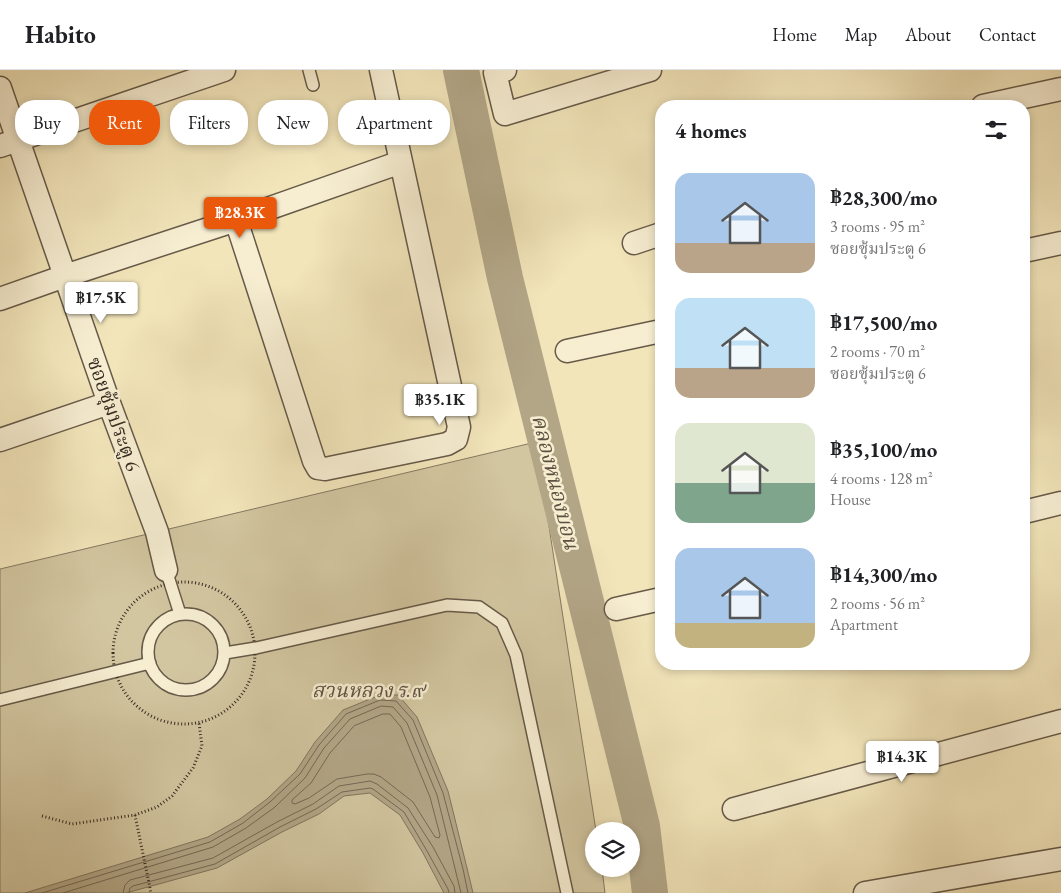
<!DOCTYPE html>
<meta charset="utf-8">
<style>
:root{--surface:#fff;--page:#f6f6f6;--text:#202124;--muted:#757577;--line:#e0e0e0;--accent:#ea580c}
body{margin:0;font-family:"EB Garamond","Noto Serif Thai",serif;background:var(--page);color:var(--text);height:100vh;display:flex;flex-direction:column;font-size:19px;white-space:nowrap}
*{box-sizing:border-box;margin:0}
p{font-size:16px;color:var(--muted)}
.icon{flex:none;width:28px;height:28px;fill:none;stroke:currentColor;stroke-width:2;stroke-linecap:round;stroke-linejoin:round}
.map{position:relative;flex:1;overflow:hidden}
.side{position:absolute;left:655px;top:30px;width:375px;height:570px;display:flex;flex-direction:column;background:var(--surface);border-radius:20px;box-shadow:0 2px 8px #0003}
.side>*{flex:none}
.top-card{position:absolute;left:15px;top:30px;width:475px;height:45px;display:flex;gap:10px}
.tools{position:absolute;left:585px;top:752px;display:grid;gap:10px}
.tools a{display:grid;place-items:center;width:55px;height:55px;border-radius:50%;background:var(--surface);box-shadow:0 2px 8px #0003;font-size:25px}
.price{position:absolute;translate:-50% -42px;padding:0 11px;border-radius:5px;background:#fff;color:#222;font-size:16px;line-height:32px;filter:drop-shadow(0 1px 2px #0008)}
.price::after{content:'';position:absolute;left:50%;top:30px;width:15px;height:11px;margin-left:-8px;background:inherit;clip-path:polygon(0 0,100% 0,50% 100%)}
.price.current{background:var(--accent);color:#fff}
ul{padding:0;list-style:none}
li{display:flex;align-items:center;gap:15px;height:125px;padding:0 20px}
li span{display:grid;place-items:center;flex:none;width:140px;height:100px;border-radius:15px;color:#555}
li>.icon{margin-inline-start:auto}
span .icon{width:60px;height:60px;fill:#fffc;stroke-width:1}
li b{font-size:21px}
h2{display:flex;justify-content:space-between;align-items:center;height:60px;padding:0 20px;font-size:21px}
.chip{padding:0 18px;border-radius:20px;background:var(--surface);box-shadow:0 2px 8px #0003;font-size:18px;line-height:45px}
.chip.current{background:var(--accent);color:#fff}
header{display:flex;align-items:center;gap:30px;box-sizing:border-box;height:70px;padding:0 25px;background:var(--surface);border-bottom:1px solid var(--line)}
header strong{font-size:24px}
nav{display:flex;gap:28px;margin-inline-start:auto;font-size:18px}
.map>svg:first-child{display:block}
.green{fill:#d2c6a0;stroke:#847962}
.water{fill:#b2a687;stroke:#81755f}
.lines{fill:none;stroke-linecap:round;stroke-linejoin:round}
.shore{stroke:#746955;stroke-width:1}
.river{stroke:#b2a687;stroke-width:36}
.service-casing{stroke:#665a49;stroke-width:14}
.minor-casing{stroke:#665a49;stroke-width:25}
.path{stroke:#372c23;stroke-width:3;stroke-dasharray:1 2.5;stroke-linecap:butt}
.service{stroke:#f7eed2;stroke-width:11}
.minor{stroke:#f7eed2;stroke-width:22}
.labels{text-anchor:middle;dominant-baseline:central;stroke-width:5;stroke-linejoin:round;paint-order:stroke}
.street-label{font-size:20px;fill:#372c23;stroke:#f7eed2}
.park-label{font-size:20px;font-style:italic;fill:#5e5242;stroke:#f7eed2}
.water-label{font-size:21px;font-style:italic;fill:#5c5141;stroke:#f7eed2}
</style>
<header>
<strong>Habito</strong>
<nav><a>Home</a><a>Map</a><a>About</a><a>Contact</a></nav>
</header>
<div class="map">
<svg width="1061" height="823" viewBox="0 0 1061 823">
<rect width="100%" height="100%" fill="#f2e5ba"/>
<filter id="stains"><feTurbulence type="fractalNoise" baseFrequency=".004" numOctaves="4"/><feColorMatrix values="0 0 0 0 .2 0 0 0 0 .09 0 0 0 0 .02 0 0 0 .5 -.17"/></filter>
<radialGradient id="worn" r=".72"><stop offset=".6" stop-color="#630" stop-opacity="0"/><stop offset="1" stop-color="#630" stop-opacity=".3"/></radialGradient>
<path class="green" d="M536,372l60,389h-2v38h8l3,24h-605v-324z"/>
<path class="water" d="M380,625h18l19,22 31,74 19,77 6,25h-29l-21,-40 -23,-38 -30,-22 -26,3 -25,18 -37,18 -65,36 -91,25h-101l183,-56 32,-18 27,-20 29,-28 19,-29 28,-32z"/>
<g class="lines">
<path class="shore" d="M383,644h7l11,13 29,70 10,38 -1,3 -4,-1 -22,-35 -32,-25 -7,-3h-7l-30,5 -28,19 -14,6 -3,-1v-3l19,-17 19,-30 24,-27z
M42,823l168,-51 33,-19 27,-21 30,-28 19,-29 27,-31 34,-14 16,1 17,19 30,73 20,76 5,24
M63,823l150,-46 33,-19 29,-21 30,-29 19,-30 26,-29 31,-13 12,1 14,16 30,72 24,98
M123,823l2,-8 5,-5 83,-22 64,-36 36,-18 26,-18 31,-5 7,3 31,24 25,39 21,39 1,7
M129,823l1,-5 3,-2 82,-22 65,-37 36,-18 26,-17 28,-4 3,1 31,23 23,39 21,38 1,4"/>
<path class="river" d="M461,0l44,208 137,548 8,67"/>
<defs>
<path id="service" d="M309,0l4,15
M166,500l14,44
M148 582a38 38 0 1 1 76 0a38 38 0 1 1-76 0Z
M225,583l31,-5 191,-43 32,2 23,16 14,32 51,238
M0,630l150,-37"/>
<path id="minor" d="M505,0l-10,3 10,41 145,-44
M0,18l109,315 48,129 9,38
M983,36l78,-17
M0,76l224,-76
M236,150l78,241 4,7 7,1 122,-25 9,-5 3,-12 -78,-357
M634,173l27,-9
M1024,181l37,-8
M0,229l65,-23 171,-56 165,-58
M567,281l94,-20
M0,370l109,-37
M1024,442l37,-9
M616,539l45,-10
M734,739l327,-88
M865,823l196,-34"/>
</defs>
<use href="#service" class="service-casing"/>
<use href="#minor" class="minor-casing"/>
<path class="path" d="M113 583a71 71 0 1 1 142 0a71 71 0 1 1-142 0Z
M135,745l16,78
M42,746l30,8 63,-9 22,-8 15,-11 21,-28 9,-22 -3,-23"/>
<use href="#service" class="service"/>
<use href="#minor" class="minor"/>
</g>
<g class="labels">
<g class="street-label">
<text transform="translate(114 344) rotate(70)">ซอยซุ้มประตู 6</text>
</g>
<g class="park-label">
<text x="368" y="620">สวนหลวง ร.๙</text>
</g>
<g class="water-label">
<text transform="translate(556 412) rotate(76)">คลองหนองบอน</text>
</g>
</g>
<rect width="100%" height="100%" filter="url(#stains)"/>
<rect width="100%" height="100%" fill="url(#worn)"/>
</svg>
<div class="tools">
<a><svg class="icon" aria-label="layers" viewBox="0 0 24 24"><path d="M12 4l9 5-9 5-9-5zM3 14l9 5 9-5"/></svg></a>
</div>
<b class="price current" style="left:240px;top:169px">฿28.3K</b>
<b class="price" style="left:101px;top:254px">฿17.5K</b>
<b class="price" style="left:440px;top:356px">฿35.1K</b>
<b class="price" style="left:902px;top:713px">฿14.3K</b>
<div class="top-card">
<a class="chip">Buy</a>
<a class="chip current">Rent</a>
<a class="chip">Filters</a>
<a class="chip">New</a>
<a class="chip">Apartment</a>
</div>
<section class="side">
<h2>4 homes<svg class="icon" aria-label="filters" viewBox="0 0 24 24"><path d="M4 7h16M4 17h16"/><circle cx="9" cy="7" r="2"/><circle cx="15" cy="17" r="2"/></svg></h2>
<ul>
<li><span style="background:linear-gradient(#a9c7e8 70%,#b9a48a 0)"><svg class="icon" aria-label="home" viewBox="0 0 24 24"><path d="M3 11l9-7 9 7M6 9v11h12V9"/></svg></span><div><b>฿28,300/mo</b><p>3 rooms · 95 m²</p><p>ซอยซุ้มประตู 6</p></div></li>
<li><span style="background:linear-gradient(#bfe0f5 70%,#b9a48a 0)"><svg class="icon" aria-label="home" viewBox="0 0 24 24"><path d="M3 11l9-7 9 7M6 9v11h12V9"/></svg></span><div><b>฿17,500/mo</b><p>2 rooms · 70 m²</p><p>ซอยซุ้มประตู 6</p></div></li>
<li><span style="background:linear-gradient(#dfe7d0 60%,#7fa58c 0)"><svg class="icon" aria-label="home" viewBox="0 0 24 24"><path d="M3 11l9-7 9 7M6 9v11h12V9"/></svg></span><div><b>฿35,100/mo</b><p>4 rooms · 128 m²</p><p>House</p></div></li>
<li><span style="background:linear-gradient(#a9c7e8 75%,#c2b280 0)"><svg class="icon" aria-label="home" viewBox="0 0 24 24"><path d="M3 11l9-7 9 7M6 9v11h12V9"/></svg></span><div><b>฿14,300/mo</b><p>2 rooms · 56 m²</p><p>Apartment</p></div></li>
</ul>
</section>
</div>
